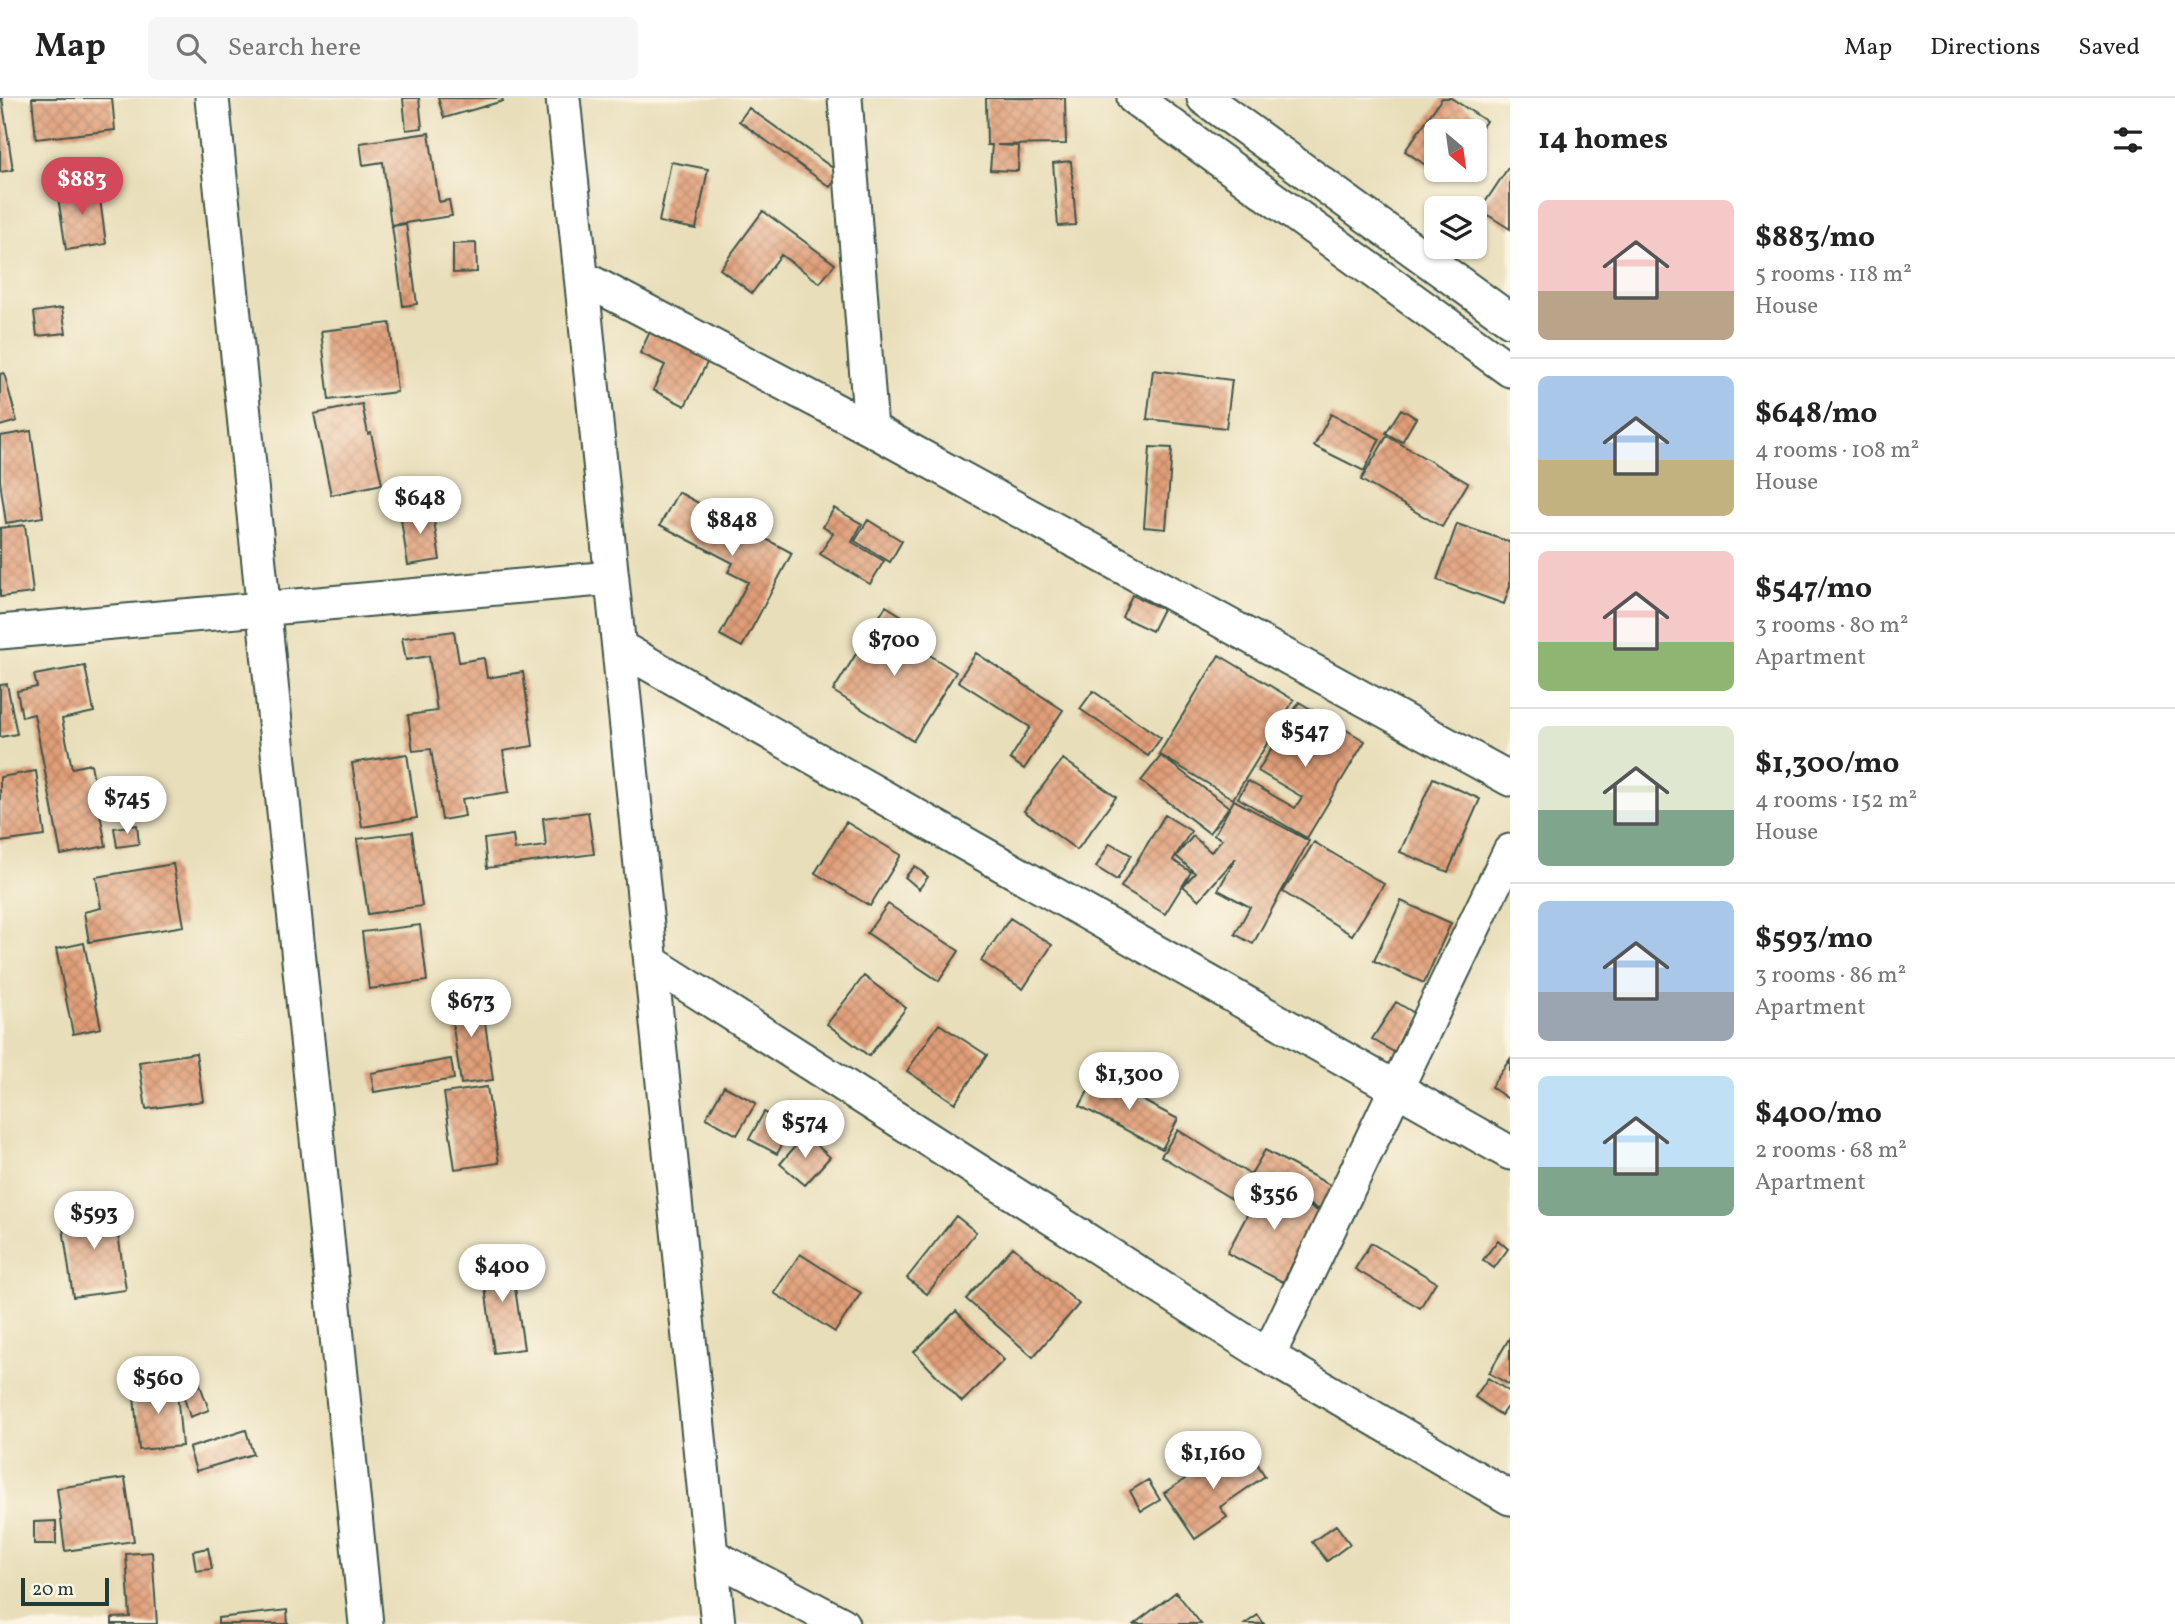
<!DOCTYPE html>
<meta charset="utf-8">
<style>
:root{--surface:#fff;--page:#f6f6f6;--text:#222;--muted:#767676;--line:#e0e0e0;--accent:#d1495b}
body{margin:0;font-family:Vollkorn,serif;background:var(--page);color:var(--text);height:100vh;display:flex;flex-direction:column;font-size:26px;white-space:nowrap}
*{box-sizing:border-box;margin:0}
p{font-size:23px;color:var(--muted)}
.icon{flex:none;width:38px;height:38px;fill:none;stroke:currentColor;stroke-width:2;stroke-linecap:round;stroke-linejoin:round}
.map{position:relative;flex:1;overflow:hidden}
.details{display:flex;flex-direction:column;background:var(--surface);width:665px}
.details>*{flex:none}
.needle{width:46px;rotate:151deg}
.fabs{position:absolute;left:1424px;top:21px;display:grid;gap:14px}
.fabs a{display:grid;place-items:center;width:63px;height:63px;border-radius:10px;background:var(--surface);box-shadow:0 2px 5px #0004;font-size:35px}
.scale{position:absolute;left:21px;bottom:18px;width:88px;box-sizing:border-box;padding-left:7px;border:4px solid #1f3d34;border-top:0;font-size:19px;line-height:24px;white-space:nowrap;color:#1f3d34;-webkit-text-stroke:5px #fcf5e5;paint-order:stroke}
.price{position:absolute;translate:-50% -60px;padding:0 16px;border-radius:24px;background:#fff;color:#222;font-size:23px;line-height:46px;filter:drop-shadow(0 2px 4px #0008)}
.price::after{content:'';position:absolute;left:50%;top:42px;width:21px;height:16px;margin-left:-10px;background:inherit;clip-path:polygon(0 0,100% 0,50% 100%)}
.price.current{background:var(--accent);color:#fff}
ul{padding:0;list-style:none}
li{display:flex;align-items:center;gap:21px;height:175px;padding:0 28px}
li+li{border-top:2px solid var(--line)}
li span{display:grid;place-items:center;flex:none;width:196px;height:140px;border-radius:10px;color:#555}
li>.icon{margin-inline-start:auto}
span .icon{width:84px;height:84px;fill:#fffc;stroke-width:1}
li b{font-size:30px}
h2{display:flex;justify-content:space-between;align-items:center;height:84px;padding:0 28px;font-size:30px}
header{display:flex;align-items:center;gap:42px;box-sizing:border-box;height:98px;padding:0 35px;background:var(--surface);border-bottom:2px solid var(--line)}
header strong{font-size:33px}
nav{display:flex;gap:38px;margin-inline-start:auto;font-size:24px}
.search{width:490px;height:63px;background:var(--page);display:flex;align-items:center;gap:18px;box-sizing:border-box;padding:0 24px;border-radius:10px;color:var(--muted);font-size:26px}
main{display:flex;flex:1;min-height:0}
.map>svg:first-child{display:block}
.building{fill:url(#building-cross-hatch)}
.lines{fill:none;stroke-linecap:round;stroke-linejoin:round}
.street-casing{stroke:#3d5548;stroke-width:37}
.street{stroke:#fff;stroke-width:33}
</style>
<header>
<strong>Map</strong>
<div class="search"><svg class="icon" aria-label="search" viewBox="0 0 24 24"><circle cx="10" cy="10" r="6"/><path d="M15 15l6 6"/></svg>Search here</div>
<nav><a>Map</a><a>Directions</a><a>Saved</a></nav>
</header>
<main>
<div class="map">
<svg width="1510" height="1526" viewBox="0 0 1510 1526">
<defs>
<pattern id="building-cross-hatch" width="8" height="8" patternUnits="userSpaceOnUse" patternTransform="scale(1.75)"><rect width="8" height="8" fill="#e19e78"/><path d="M0 0l8 8M0 8l8-8" fill="none" stroke="#b68263"/></pattern>
</defs>
<rect width="100%" height="100%" fill="#fcf5e5"/>
<filter id="ink" filterUnits="userSpaceOnUse"><feTurbulence type="fractalNoise" baseFrequency=".0143" numOctaves="2"/><feDisplacementMap in="SourceGraphic" scale="14" xChannelSelector="R" yChannelSelector="G"/><feConvolveMatrix kernelMatrix="1 2 1 2 8 2 1 2 1" color-interpolation-filters="sRGB"/></filter>
<filter id="wash" filterUnits="userSpaceOnUse"><feTurbulence type="fractalNoise" baseFrequency=".00686" numOctaves="4" result="noise"/><feDisplacementMap in="SourceGraphic" scale="28" xChannelSelector="R" yChannelSelector="G"/><feGaussianBlur stdDeviation="1.57" result="paint"/><feColorMatrix in="noise" values="0 0 0 0 0 0 0 0 0 0 0 0 0 0 0 0 0 1.4 0 .05"/><feComposite in="paint" operator="in"/></filter>
<g filter="url(#wash)">
<rect width="100%" height="100%" fill="#e8deb9"/>
<g id="blocks">
<path class="building" d="M0,0h2l11,72 -13,2z
M32,0h80l3,32 -79,9z
M403,0h16l3,30 -16,2z
M438,0h64l1,3 -59,17z
M986,0h79l1,46 -69,1 22,1 -1,25 -28,-1 2,-25h-5z
M1442,0h9l35,23 -11,16v-6h-38v39h15l-6,9 -41,-28z
M749,10l92,66 -11,13 -91,-66z
M429,35l10,69 10,-2 3,16 -61,9 -8,-63 -20,3 -3,-22z
M1071,63l5,64 -18,1 -5,-63z
M671,64l37,7 -12,60 -37,-7z
M1508,70l2,1v60l-30,-19z
M98,86l8,60 -40,6 -9,-60z
M763,113l72,53 -15,19 -39,-28 -29,38 -32,-24z
M406,126l11,80 -14,2 -11,-80z
M476,145l1,29 -24,1v-29z
M62,210l4,25 -29,3 -3,-24z
M390,225l7,69 -68,8 -8,-69z
M653,227l59,28 -27,53 -32,-16 12,-25 -25,-12z
M1153,272l79,10 -6,48 -79,-9z
M4,275l13,48 -17,5v-52z
M362,306l6,30 3,-1 11,51 -51,11 -17,-81z
M1401,311l15,9 -14,24 -16,-9z
M1331,316l49,25 -16,32 -50,-25z
M31,333l12,86 -37,6 -6,-42v-45z
M1387,338l81,47 -26,44 -81,-47z
M1150,349l22,1 -6,81 -22,-2z
M678,394l114,61 -50,94 -22,-12 28,-53 -20,-10 5,-9 -73,-38z
M432,410l8,52 -32,5 -8,-52z
M834,410l28,16 -10,18 32,19 -14,23 -50,-30 13,-21 -10,-6z
M868,422l34,21 -12,21 -35,-21z
M1457,426l53,18v44l-6,18 -67,-24z
M25,427l8,68 -33,4v-69z
M1132,497l31,14 -11,22 -30,-14z
M886,508l24,15 -10,15 56,36 -43,69 -80,-50z
M454,533l5,31 25,-4 3,20 36,-6 10,74 -30,5 6,41 -47,7 3,17 -23,4 -11,-71 -18,2 -5,-36 29,-4 -8,-55 -23,4 -4,-22z
M976,555l87,57 -39,59 -14,-10 20,-32 -72,-46z
M1219,557l75,45 -61,99 -74,-45z
M85,568l9,46 -32,7 10,49 19,-4 15,82 -45,9 -27,-141 -12,3 -5,-26 20,-4 -3,-12z
M7,586l10,50 -17,3v-52z
M1093,593l68,47 -13,18 -68,-47z
M1299,604l66,39 -58,97 -69,-40 10,-17 47,27 7,-11 -44,-26z
M407,656l10,64 -55,9 -10,-64z
M1161,658l68,51 -20,26 -68,-52z
M1063,661l53,38 -39,53 -53,-39z
M36,673l9,65 -45,6v-65z
M1433,680l47,21 -32,73 -48,-20z
M1234,702l75,41 -56,103 -18,-10 15,-27 -32,-17 18,-32 -37,42 -16,-14 12,-13 -19,-17 17,-20 18,16 11,-13 -8,-4z
M588,714l6,42 -107,14 -3,-29 29,-4 2,15 31,-4 -3,-28z
M1165,717l26,16 -18,29 18,12 -26,42 -44,-27z
M846,724l55,33 -31,51 -55,-33z
M137,727l2,19 -22,3 -3,-19z
M412,734l10,74 -54,8 -11,-75z
M1314,744l70,42 -32,51 -69,-43z
M1110,745l21,12 -14,25 -21,-13z
M173,766l11,62 -95,16 -5,-30 17,-4 -5,-31z
M915,768l13,11 -9,12 -14,-12z
M1401,803l50,22 -27,60 -50,-22z
M888,806l71,47 -20,30 -72,-48z
M1010,820l42,27 -29,44 -42,-28z
M420,827l7,56 -58,8 -7,-57z
M84,845l17,85 -28,6 -17,-85z
M864,878l42,32 -37,48 -42,-32z
M481,896l12,86 -32,4 -12,-86z
M1396,904l25,15 -24,37 -25,-15z
M939,926l48,31 -32,48 -48,-32z
M196,955l7,48 -57,8 -7,-47z
M451,961l3,20 -80,13 -3,-19z
M1510,961v41l-19,-13z
M1096,978l82,43 -16,30 -82,-43z
M724,988l32,17 -19,32 -31,-17z
M487,989l12,76 -44,6 -11,-76z
M764,1014l28,15 -15,27 -28,-15z
M1178,1032l73,45 -16,26 -74,-45z
M805,1037l25,22 -25,28 -25,-21z
M1265,1052l76,41 -13,23 -77,-40z
M1264,1085l56,29 -37,70 -56,-29z
M114,1107l12,85 -53,7 -12,-83z
M956,1118l20,16 -49,62 -20,-16z
M1498,1142l10,9 -14,19 -11,-8z
M1371,1145l65,39 -16,26 -65,-39z
M1013,1149l66,57 -46,53 -67,-58z
M510,1156l14,95 -30,4 -13,-95z
M800,1156l61,39 -26,39 -61,-39z
M956,1213l48,49 -42,42 -48,-50z
M1510,1239v48l-21,-12z
M1488,1280l22,14v10l-9,13 -26,-18z
M176,1283l6,65 -43,4 -6,-64z
M199,1284l10,28 -19,7 -9,-29z
M246,1332l7,24 -57,17 -7,-23z
M1247,1350l18,28 -45,31 7,10 -32,22 -31,-46 60,-40 5,8z
M125,1380l9,63 -69,10 -8,-63z
M1148,1382l12,20 -19,11 -11,-20z
M56,1423v23h-22v-22z
M1336,1427l14,19 -23,17 -15,-19z
M208,1450l4,21 -16,2 -3,-20z
M152,1454l5,72h-45v-6l18,-1 -4,-63z
M1176,1494l25,32h-67z
M287,1512l1,14h-70v-6z
M1258,1517l6,9h-19z"/>
</g>
</g>
<g filter="url(#ink)">
<use href="#blocks" fill-opacity="0" stroke="#3d5548" stroke-width="2"/>
<g class="lines">
<defs>
<path id="street" d="M212,0l154,1526
M563,0l155,1526
M845,0l26,331
M1134,0l376,272
M1204,0l306,222
M581,179l290,152 639,350
M0,534l612,-54
M619,549l891,506
M651,864l617,394 242,142
M1268,1258l242,-505
M711,1457l131,69"/>
</defs>
<use href="#street" class="street-casing"/>
<use href="#street" class="street"/>
</g>
</g>
</svg>
<div class="fabs">
<a><svg class="needle" viewBox="-14 -14 28 28"><path d="M0-13l5 13h-10z" fill="#e53935"/><path d="M0 13l5-13h-10z" fill="#767676"/></svg></a>
<a><svg class="icon" aria-label="layers" viewBox="0 0 24 24"><path d="M12 4l9 5-9 5-9-5zM3 14l9 5 9-5"/></svg></a>
</div>
<div class="scale">20 m</div>
<b class="price current" style="left:82px;top:119px">$883</b>
<b class="price" style="left:420px;top:438px">$648</b>
<b class="price" style="left:732px;top:460px">$848</b>
<b class="price" style="left:894px;top:580px">$700</b>
<b class="price" style="left:1305px;top:671px">$547</b>
<b class="price" style="left:127px;top:738px">$745</b>
<b class="price" style="left:471px;top:941px">$673</b>
<b class="price" style="left:1129px;top:1014px">$1,300</b>
<b class="price" style="left:805px;top:1062px">$574</b>
<b class="price" style="left:1274px;top:1134px">$356</b>
<b class="price" style="left:94px;top:1153px">$593</b>
<b class="price" style="left:502px;top:1206px">$400</b>
<b class="price" style="left:158px;top:1318px">$560</b>
<b class="price" style="left:1213px;top:1393px">$1,160</b>
</div>
<section class="details">
<h2>14 homes<svg class="icon" aria-label="filters" viewBox="0 0 24 24"><path d="M4 7h16M4 17h16"/><circle cx="9" cy="7" r="2"/><circle cx="15" cy="17" r="2"/></svg></h2>
<ul>
<li><span style="background:linear-gradient(#f6c9c9 65%,#b9a48a 0)"><svg class="icon" aria-label="home" viewBox="0 0 24 24"><path d="M3 11l9-7 9 7M6 9v11h12V9"/></svg></span><div><b>$883/mo</b><p>5 rooms · 118 m²</p><p>House</p></div></li>
<li><span style="background:linear-gradient(#a9c7e8 60%,#c2b280 0)"><svg class="icon" aria-label="home" viewBox="0 0 24 24"><path d="M3 11l9-7 9 7M6 9v11h12V9"/></svg></span><div><b>$648/mo</b><p>4 rooms · 108 m²</p><p>House</p></div></li>
<li><span style="background:linear-gradient(#f6c9c9 65%,#8fb573 0)"><svg class="icon" aria-label="home" viewBox="0 0 24 24"><path d="M3 11l9-7 9 7M6 9v11h12V9"/></svg></span><div><b>$547/mo</b><p>3 rooms · 80 m²</p><p>Apartment</p></div></li>
<li><span style="background:linear-gradient(#dfe7d0 60%,#7fa58c 0)"><svg class="icon" aria-label="home" viewBox="0 0 24 24"><path d="M3 11l9-7 9 7M6 9v11h12V9"/></svg></span><div><b>$1,300/mo</b><p>4 rooms · 152 m²</p><p>House</p></div></li>
<li><span style="background:linear-gradient(#a9c7e8 65%,#9aa5b1 0)"><svg class="icon" aria-label="home" viewBox="0 0 24 24"><path d="M3 11l9-7 9 7M6 9v11h12V9"/></svg></span><div><b>$593/mo</b><p>3 rooms · 86 m²</p><p>Apartment</p></div></li>
<li><span style="background:linear-gradient(#bfe0f5 65%,#7fa58c 0)"><svg class="icon" aria-label="home" viewBox="0 0 24 24"><path d="M3 11l9-7 9 7M6 9v11h12V9"/></svg></span><div><b>$400/mo</b><p>2 rooms · 68 m²</p><p>Apartment</p></div></li>
</ul>
</section>
</main>
